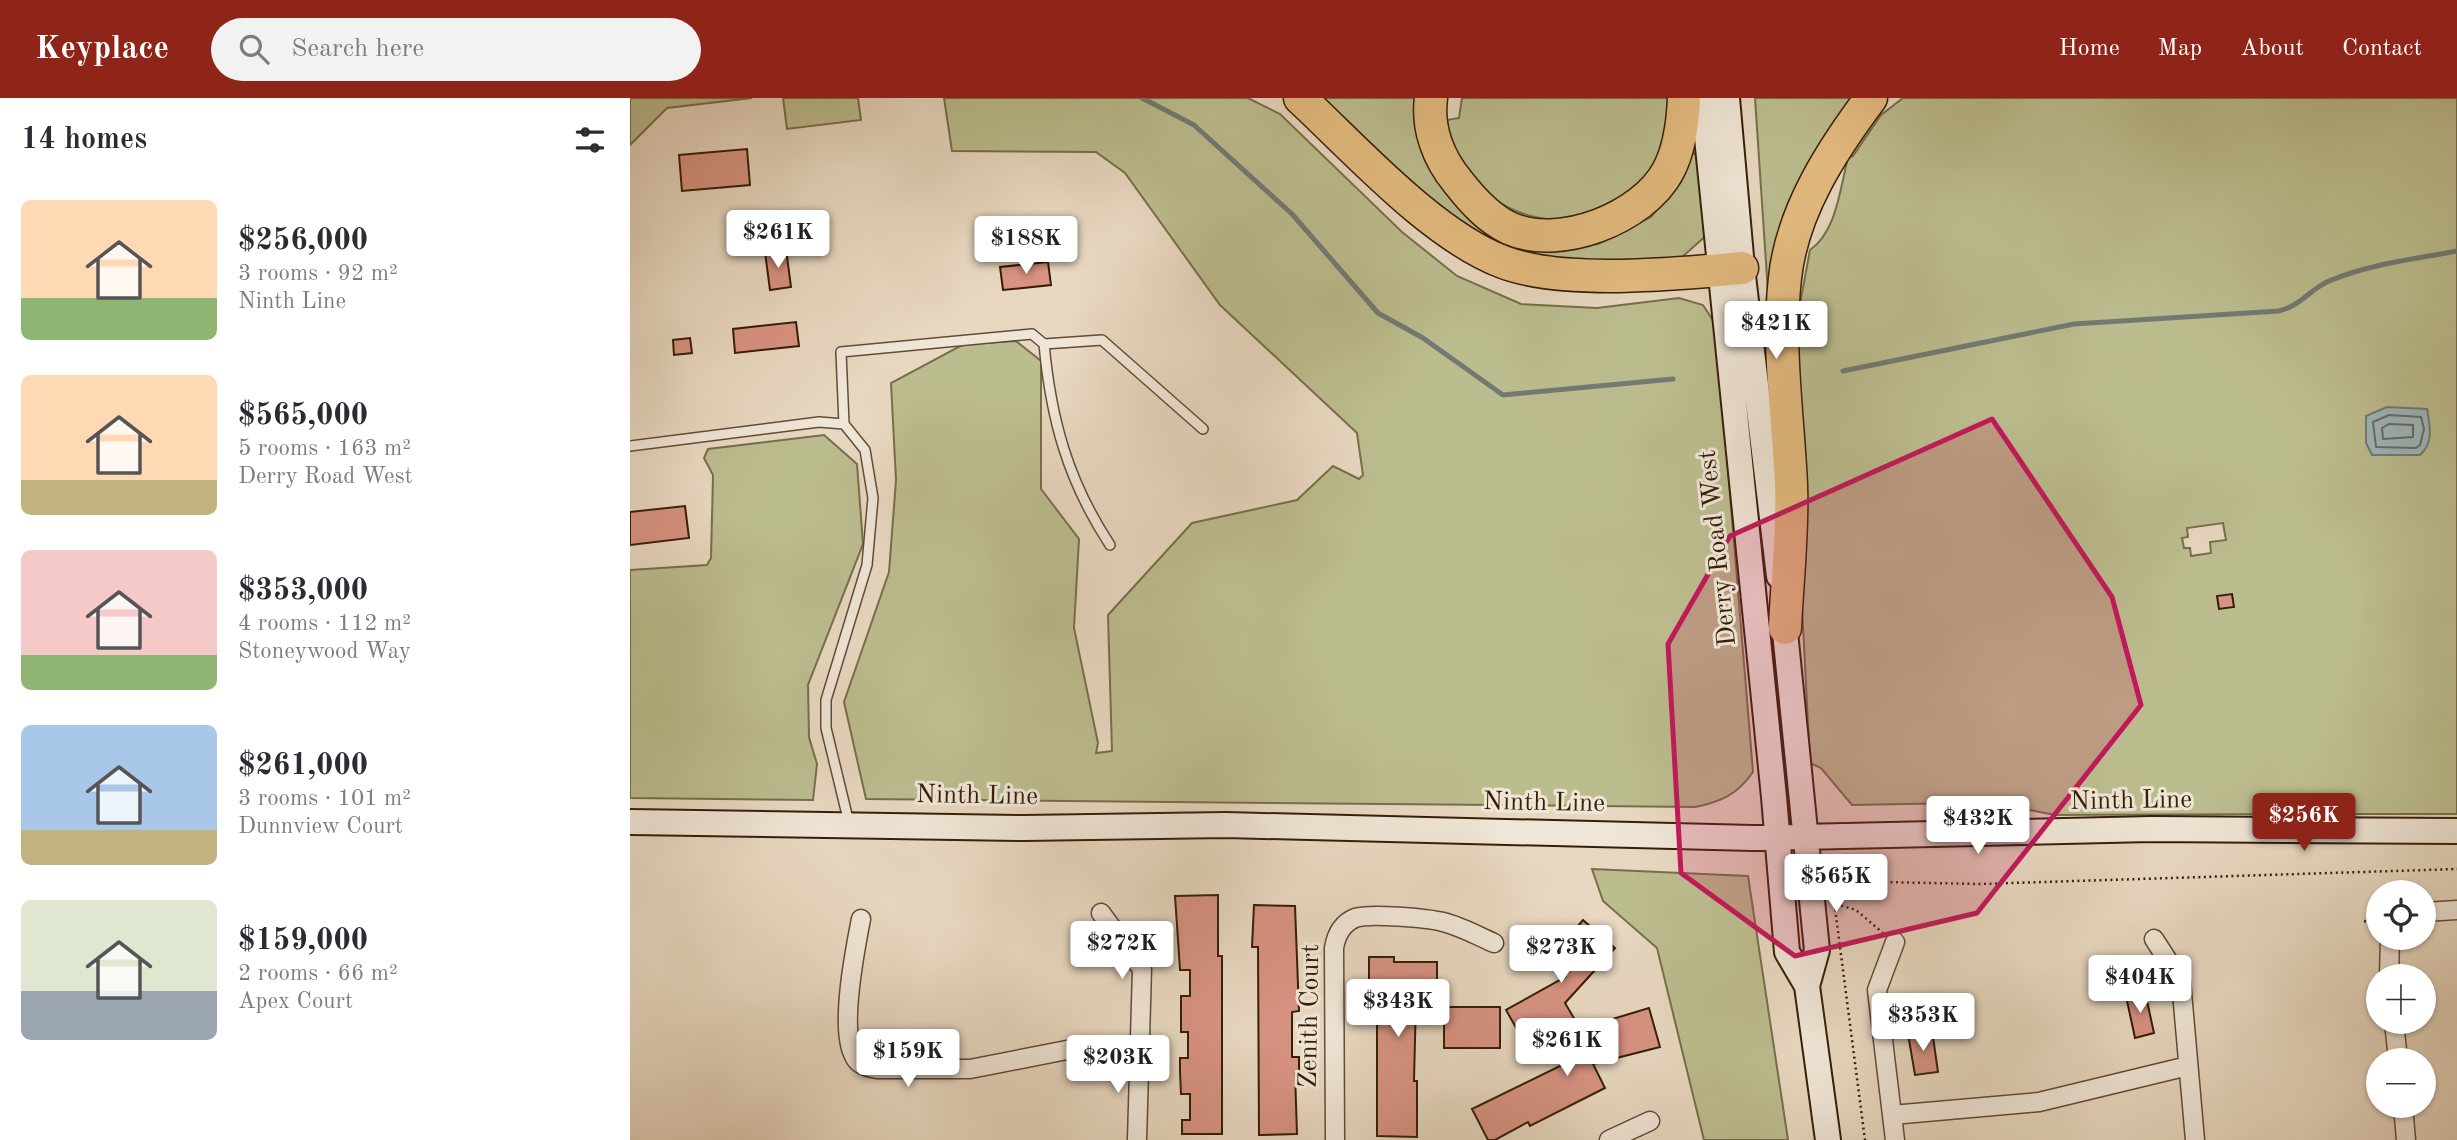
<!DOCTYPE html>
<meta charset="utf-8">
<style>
:root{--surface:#fff;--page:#f2f2f3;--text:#2b2b33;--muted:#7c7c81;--accent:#8f2418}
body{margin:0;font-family:"Old Standard TT",serif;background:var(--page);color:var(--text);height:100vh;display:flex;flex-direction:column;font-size:26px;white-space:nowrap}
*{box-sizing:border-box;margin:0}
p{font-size:23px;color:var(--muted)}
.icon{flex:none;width:38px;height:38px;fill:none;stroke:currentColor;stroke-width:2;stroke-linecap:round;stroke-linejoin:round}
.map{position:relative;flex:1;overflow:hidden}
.details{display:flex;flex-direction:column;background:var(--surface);width:630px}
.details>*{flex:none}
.buttons{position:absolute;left:1736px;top:782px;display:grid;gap:14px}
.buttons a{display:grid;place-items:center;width:70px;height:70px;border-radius:50%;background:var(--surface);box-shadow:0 2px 5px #0004;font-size:35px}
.price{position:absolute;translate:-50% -60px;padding:0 16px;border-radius:7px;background:#fff;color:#222;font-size:23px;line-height:46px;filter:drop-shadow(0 2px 4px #0008)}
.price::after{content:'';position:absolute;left:50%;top:42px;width:21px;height:16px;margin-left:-10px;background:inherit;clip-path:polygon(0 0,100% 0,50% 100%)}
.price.selected{background:var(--accent);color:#fff}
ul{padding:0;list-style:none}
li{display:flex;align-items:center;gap:21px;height:175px;padding:0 21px}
li span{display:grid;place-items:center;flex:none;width:196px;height:140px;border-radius:10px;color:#555}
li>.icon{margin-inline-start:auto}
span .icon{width:84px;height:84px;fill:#fffc;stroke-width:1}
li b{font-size:30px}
h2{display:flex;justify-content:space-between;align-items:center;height:84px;padding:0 21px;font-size:30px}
header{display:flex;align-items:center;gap:42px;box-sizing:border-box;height:98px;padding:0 35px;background:var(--accent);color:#fff}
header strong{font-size:33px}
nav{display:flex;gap:38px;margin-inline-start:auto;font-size:24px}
.search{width:490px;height:63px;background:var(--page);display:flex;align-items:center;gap:18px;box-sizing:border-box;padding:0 24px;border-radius:38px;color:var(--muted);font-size:26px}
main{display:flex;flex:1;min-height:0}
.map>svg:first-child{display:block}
.green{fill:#bcbd8f;stroke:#786e4b;stroke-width:2;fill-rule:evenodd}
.water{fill:#9cb7bd;stroke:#737a74;stroke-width:2}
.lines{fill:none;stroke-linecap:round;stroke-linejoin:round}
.shore{stroke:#686a62;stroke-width:2}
.stream{stroke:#737a74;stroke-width:5}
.building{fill:#d89382;stroke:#351e07;stroke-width:2}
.lane-casing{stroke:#624c36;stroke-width:12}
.street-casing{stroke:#624c36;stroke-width:21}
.secondary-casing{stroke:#351e07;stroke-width:28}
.highway-casing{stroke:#351e07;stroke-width:35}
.path{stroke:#351e07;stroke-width:2.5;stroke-dasharray:2 3.5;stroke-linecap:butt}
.lane{stroke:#f0e6d7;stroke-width:9}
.street{stroke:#f0e6d7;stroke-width:18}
.secondary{stroke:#f0e6d7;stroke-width:24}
.highway{stroke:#e4bc80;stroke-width:32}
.marked{fill:#c2185b;fill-opacity:0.2;stroke:#c2185b;stroke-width:5;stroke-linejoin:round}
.labels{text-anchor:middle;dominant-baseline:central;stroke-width:6;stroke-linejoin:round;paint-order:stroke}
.street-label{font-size:26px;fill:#351e07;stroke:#f0e6d7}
</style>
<header>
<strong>Keyplace</strong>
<div class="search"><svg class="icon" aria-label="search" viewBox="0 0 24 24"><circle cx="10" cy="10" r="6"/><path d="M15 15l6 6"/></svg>Search here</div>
<nav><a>Home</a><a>Map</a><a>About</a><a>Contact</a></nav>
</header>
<main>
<section class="details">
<h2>14 homes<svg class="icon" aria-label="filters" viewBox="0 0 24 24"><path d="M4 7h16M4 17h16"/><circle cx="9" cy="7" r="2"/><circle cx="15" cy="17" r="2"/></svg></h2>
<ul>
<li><span style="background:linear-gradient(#ffd9b3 70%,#8fb573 0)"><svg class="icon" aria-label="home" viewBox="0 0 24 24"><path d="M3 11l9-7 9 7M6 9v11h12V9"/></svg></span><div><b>$256,000</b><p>3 rooms · 92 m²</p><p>Ninth Line</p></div></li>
<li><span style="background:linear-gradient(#ffd9b3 75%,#c2b280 0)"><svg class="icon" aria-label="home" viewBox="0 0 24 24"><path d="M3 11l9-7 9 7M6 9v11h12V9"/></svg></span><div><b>$565,000</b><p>5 rooms · 163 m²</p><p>Derry Road West</p></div></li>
<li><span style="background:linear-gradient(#f6c9c9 75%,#8fb573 0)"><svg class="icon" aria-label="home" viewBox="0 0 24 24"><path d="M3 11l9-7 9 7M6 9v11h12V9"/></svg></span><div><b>$353,000</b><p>4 rooms · 112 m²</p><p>Stoneywood Way</p></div></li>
<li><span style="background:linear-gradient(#a9c7e8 75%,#c2b280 0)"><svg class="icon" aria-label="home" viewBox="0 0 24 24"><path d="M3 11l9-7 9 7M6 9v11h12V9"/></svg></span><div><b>$261,000</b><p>3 rooms · 101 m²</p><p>Dunnview Court</p></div></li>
<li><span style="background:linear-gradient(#dfe7d0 65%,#9aa5b1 0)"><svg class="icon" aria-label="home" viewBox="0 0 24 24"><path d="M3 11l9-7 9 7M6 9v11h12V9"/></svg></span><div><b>$159,000</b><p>2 rooms · 66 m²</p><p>Apex Court</p></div></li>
</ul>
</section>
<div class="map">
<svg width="1827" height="1042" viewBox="0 0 1827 1042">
<rect width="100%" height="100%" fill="#e8d8c1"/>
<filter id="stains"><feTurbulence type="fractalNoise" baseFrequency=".00286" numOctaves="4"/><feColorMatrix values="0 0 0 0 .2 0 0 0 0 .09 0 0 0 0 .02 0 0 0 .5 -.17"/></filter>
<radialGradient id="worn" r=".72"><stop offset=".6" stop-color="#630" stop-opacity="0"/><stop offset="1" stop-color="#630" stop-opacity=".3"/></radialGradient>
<path class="green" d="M0,0h122l-85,10 -37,37z
M153,0h75l3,22 -74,9z
M314,0h304l32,16 122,118 55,44 64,28 76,4 82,-10 24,7 13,20 37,447c-15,22 -32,30 -58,35l-829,-8 -22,-97 45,-130 7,-92 -5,-97 73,-39 52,-3 25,20v128l38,50 -5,89 24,115 -2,10 16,-2 -4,-136 84,-92 105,-23 36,-34 26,13 4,-4 -6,-42 -137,-128 -95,-132 -29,-21 -144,-1z
M687,0h105l5,52 122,99 49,-5 53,-27 30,-35 10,-28 10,-1 8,80 -28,25 -104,10 -105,-30z
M832,0h216c-6,32 -11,64 -35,89 -6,7 -19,11 -28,16 -8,5 -19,13 -28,15 -66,13 -134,-30 -140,-98l12,-2z
M1125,0h105l-91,210z
M1273,0h554v716h-179l-1,-11 -14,1 -1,10 -207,1 -35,-7 -3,-6 -165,3 -31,-37 -11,-5 -12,-235 -1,-208 13,-70c27,-19 30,-62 38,-92l5,-2 28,-41zM1593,425l3,17 -16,2 1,11 -20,3 -1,-8h-6l-2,-10 6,-1 -1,-9z
M194,337l33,29 6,80 -55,141 1,52 8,27 -4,36 -183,-2v-228l77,-5 4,-7 2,-83 -9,-17 4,-9z
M962,771l156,7 40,264h-84l-47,-192 -54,-47z"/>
<path class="water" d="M1757,309l40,2c3,17 7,34 -7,46h-48l-6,-12v-27z"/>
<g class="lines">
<path class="shore" d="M1759,317l32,2 3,12 -4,16 -4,3 -40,-1 -3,-25z
M1759,326l24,1v12l-30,2 -1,-11z"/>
<path class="stream" d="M512,0l52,27 98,89 86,99 45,25 80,57 170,-16
M1213,273l231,-47 205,-13c23,-6 31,-22 50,-30 40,-17 86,-22 128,-30"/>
</g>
<path class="building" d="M117,51l3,36 -68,6 -3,-36z
M156,151l5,38 -21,3 -5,-38z
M418,164l3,23 -48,5 -3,-23z
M166,224l3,24 -64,7 -2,-24z
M60,240l2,15 -18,2 -1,-15z
M55,408l4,32 -59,7v-33z
M1602,496l2,13 -15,2 -2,-13z
M588,797v61h4v178h-40v-14h8v-26h-9l-1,-22v-14h8v-26h-7v-36h9v-26h-10l-5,-74z
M624,807l41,1 4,105 -7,1v45h7v16h-4l2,61 -38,1 -1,-188h-6z
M953,822l32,28 -50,55 10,17 -48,27 -21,-37 59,-33 -17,-15z
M739,859h25v5h43v37h-21l-2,82h3v56l-40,-1v-136h-8z
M1515,894l9,41 -19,5 -9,-42z
M814,909h56v41h-56z
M1019,910l11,39 -67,17 12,24 -75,38 -2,-4 -33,18h-7l-16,-31 131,-64 -7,-21z
M1302,932l6,42 -23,3 -7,-41z"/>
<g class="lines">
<defs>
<path id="lane" d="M414,246l58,-4 101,89
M214,326l-3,-72 191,-18 12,10c7,76 24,137 66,201
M0,348l189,-24 25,2 21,26 8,48 -6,67 -41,135v28l23,95"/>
<path id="street" d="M1794,814l33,-2
M471,815l41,56 -5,171
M231,821c-6,31 -22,110 -7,137 4,9 13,11 23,13h93l102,-20 67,2
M1524,841l27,42 14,159
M1265,844l-18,48 18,150
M1759,878l1,-38
M1764,924l4,38
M1773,1008l3,34
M1262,1017l147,-13 149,-36
M705,1042l-1,-192c2,-12 7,-24 21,-30 14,-5 72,0 88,4 17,4 35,14 51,21
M979,1042l41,-19"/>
<path id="secondary" d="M1073,0l71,699 13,155 20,34 21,154
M1097,0l15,170 37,308
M1153,514l34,338 -10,36
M0,724l394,6 202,-3 527,13 398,-9 306,2"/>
<path id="highway" d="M670,0c56,52 132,137 203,164 60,23 175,12 239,6
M801,0c-4,30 7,60 27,84 14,18 30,36 51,46 50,23 134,-10 159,-57 12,-22 15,-49 16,-73
M1155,530c2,-47 8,-96 6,-143 -3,-69 -14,-138 -6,-207 7,-67 47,-128 86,-180"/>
</defs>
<use href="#lane" class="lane-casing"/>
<use href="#street" class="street-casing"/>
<use href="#secondary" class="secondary-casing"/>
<use href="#highway" class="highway-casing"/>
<path class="path" d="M1200,783l150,3 477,-15
M1203,795l32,247
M1206,806l20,6 27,23
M1734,823l14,3"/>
<use href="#lane" class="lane"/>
<use href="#street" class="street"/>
<use href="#secondary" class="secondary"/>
<use href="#highway" class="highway"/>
</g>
<path class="marked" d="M1362,321l120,178 29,108 -164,208 -182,43 -114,-83 -13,-229 62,-108z"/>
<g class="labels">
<g class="street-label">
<text transform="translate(1088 450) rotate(-96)">Derry Road West</text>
<text transform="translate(347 698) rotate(1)">Ninth Line</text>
<text transform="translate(1501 703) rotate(-1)">Ninth Line</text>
<text transform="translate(914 705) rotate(1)">Ninth Line</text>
<text transform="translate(680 918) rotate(-89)">Zenith Court</text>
</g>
</g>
<rect width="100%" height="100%" filter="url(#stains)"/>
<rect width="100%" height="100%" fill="url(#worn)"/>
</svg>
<div class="buttons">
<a><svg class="icon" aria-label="locate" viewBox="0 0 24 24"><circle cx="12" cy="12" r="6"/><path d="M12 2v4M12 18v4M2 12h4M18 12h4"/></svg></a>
<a>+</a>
<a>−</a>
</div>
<b class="price" style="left:148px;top:172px">$261K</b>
<b class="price" style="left:396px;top:178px">$188K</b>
<b class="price" style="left:1146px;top:263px">$421K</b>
<b class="price selected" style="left:1674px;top:755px">$256K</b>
<b class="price" style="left:1348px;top:758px">$432K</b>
<b class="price" style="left:1206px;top:816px">$565K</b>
<b class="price" style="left:492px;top:883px">$272K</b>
<b class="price" style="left:931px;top:887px">$273K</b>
<b class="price" style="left:1510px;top:917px">$404K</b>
<b class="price" style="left:768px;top:941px">$343K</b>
<b class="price" style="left:1293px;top:955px">$353K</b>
<b class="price" style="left:937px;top:980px">$261K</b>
<b class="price" style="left:278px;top:991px">$159K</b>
<b class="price" style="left:488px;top:997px">$203K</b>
</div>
</main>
